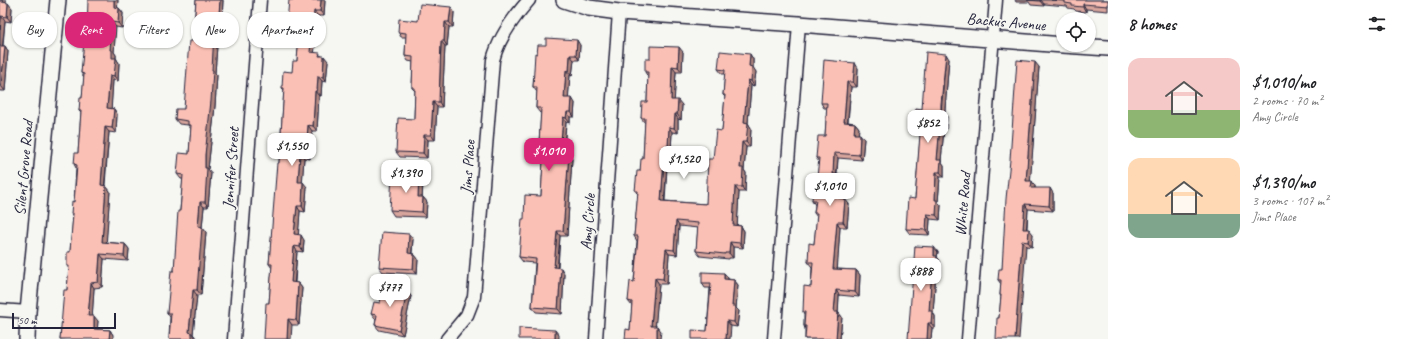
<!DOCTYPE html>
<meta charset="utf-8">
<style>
:root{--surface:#fff;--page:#f2f2f2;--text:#202124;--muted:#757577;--accent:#db2777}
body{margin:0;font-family:Caveat,sans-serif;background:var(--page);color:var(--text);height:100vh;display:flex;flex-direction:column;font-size:15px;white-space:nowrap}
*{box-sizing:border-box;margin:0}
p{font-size:13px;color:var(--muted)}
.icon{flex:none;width:22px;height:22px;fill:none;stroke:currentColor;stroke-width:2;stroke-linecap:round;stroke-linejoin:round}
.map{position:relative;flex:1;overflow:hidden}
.panel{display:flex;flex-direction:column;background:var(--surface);width:300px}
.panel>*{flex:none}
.guide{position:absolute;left:12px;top:12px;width:380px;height:36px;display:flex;gap:8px}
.controls{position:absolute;left:1056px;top:12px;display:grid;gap:8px}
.controls a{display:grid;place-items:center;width:40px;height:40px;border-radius:50%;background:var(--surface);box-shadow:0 1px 3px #0004;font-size:20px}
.scale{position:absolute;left:12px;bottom:10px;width:104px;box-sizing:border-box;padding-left:4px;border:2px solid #22223b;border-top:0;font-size:11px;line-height:14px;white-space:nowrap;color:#22223b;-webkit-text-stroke:3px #f6f6f2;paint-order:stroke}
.price{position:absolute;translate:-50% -34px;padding:0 9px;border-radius:8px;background:#fff;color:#222;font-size:13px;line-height:26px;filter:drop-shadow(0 1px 2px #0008)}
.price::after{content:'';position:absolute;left:50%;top:24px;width:12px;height:9px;margin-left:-6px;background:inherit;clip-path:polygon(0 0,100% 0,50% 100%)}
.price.on{background:var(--accent);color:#fff}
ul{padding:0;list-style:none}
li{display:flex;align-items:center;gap:12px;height:100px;padding:0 20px}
li span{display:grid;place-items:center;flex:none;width:112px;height:80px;border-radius:12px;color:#555}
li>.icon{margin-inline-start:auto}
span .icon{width:48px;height:48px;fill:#fffc;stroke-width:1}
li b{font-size:17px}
h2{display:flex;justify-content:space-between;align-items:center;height:48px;padding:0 20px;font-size:17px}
.tag{padding:0 14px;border-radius:16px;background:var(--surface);box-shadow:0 1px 3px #0004;font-size:14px;line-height:36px}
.tag.on{background:var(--accent);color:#fff}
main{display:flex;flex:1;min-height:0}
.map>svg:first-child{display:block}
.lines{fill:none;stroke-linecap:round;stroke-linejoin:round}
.minor-casing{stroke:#22223b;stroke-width:15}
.tertiary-casing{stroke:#22223b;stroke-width:18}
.minor{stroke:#f6f6f2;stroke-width:12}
.tertiary{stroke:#f6f6f2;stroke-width:15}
.wall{fill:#d8a59c;stroke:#22223b}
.shaded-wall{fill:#b0867f;stroke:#22223b}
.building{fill:#fbc0b5;stroke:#22223b}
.labels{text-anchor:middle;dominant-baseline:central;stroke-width:3.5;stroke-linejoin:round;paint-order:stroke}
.street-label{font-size:16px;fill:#22223b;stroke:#f6f6f2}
</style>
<main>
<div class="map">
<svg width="1108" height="339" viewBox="0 0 1108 339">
<rect width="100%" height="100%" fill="#f6f6f2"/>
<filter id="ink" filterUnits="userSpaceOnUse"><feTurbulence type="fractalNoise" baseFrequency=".025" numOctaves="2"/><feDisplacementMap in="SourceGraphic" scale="8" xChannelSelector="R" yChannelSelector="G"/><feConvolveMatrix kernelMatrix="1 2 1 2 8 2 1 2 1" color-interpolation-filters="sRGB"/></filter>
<g filter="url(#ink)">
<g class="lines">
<defs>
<path id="minor" d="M0,310l28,2
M234,339l26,-339
M447,339l20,-24 7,-18 19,-237c6,-23 20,-42 36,-60
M596,339l23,-327
M774,339l25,-315
M968,339l28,-339"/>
<path id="tertiary" d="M564,0l25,8 30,4 180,12 264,21
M1063,45l45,3
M27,339l1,-27 30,-312"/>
</defs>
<use href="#minor" class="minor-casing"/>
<use href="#tertiary" class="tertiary-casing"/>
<use href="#minor" class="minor"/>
<use href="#tertiary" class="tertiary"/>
</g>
<path class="wall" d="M0,0h6v3l6,5 -1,14 -6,-1 -2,25h2l3,5 -3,40h-5z
M118,0l-1,8h2l4,5 -1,15 -6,-1 -1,2 -1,23 2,3v3l3,5 -1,18 -5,-1 -2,28 3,1 3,5 -1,19 -7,-1 -4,53 5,6 -4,51 19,2 4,5 -1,12 -24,-2 -2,28 -8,1 -2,28 6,5 -1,8 13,1 3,5 -53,4 7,-49 2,-21 -2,-3 3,-14 3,-35 -2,-3 3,-12 2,-34 -2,-4 4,-11 3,-40 -2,-2 3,-13 2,-21 -3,-4 6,-42z
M196,0h27l-1,19h-3l-4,54 2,2 -2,31 -7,63 3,4 -3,34h-4l-2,20 4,5 -5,63h-4l-4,39 3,4v1h-27l1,-22 -3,-4 7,-42 9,-92h-2l-4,-5 12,-20 2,-25 -3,-4 -9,-1 -4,-5 9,-10 9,-68z
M325,0l-1,16h-6l-4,36 8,4 6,5 -2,21 -4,-1 -1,15h-2l-2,35h-5l-2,28 -6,-1 -2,24 5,5 -2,25 -5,-1 -2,24 6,5 -1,12 -6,-1 -2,32h3l4,5 -3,37h-7l-23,-22 3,-35 -3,-4 10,-101 5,-73 -2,-2 10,-16 5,-11 2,-23h-10l-3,-5z
M1015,0h93v11l-22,-2v3l-10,-1 -2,-2 -6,-1 -1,-2 -23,-2v2l-13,-1 -2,-3h-13z
M454,12l-1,15h-4l-2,19h-2l-3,61h-5l-2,33h-7l-1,18 -27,-1 -4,-5 18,-33 1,-28 -3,-3 1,-26 -5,-1 -3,-5 1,-19h-5l-3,-5 20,-11z
M580,45l-1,15h-5l-2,16 -2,-1 -2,23 7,5 -1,14h-4v6l-4,-1 -2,32h5l3,5 -5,77h-7l-2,32 6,5 -2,41 -26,-2 -4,-5 3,-44 -12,-1 -4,-5 5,-38 17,-23 3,-48h-2l-3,-5 2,-30h-1l-4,-5 1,-16 -4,-5 4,-33z
M683,52l-1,20h-6l-2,28 8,5 -1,15 -3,-1v14l-6,-1 -1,19h-3l-3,50 41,3 7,-45 9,-28 3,-34 -2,-2 2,-21h-3l-4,-5 35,-10v9l3,4 -2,14 -3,-1 -3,38 3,5 -1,19h-4l-2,23 2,3 -1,19h-6l-2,33 4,1 3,5 -1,17 -10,-1v11h-4v1l-29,-3 -4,-5 2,-23 -19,-2 -2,29 -8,-1 -2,30h-8l-4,42 6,5 -31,-1 2,-24 -4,-5 6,-19 3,-41 -3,-5 4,-42 -3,-3 8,-32 2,-36 -4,-5 6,-16 1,-25 -3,-5 5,-13z
M949,59l-4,50v5l2,3 -1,12h-2l-3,32 3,4v12h-4l-2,25 3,3 -1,15 -10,-1 -1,16 -19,-1 -4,-5 9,-30 6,-73h-3l-3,-5 7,-12z
M1039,67l-9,114 5,5v2l18,5v18l-25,-2 -1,20 6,5 -1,13 -6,-1 -27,72 2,-21 -1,-2 1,-11 -3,-4 4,-11z
M858,68l-1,19h-6l-3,35 7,1 4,5 -1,6 6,5 -2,21 -24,-2 -1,17h4l4,5 -2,18 6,6 -2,23h-7l-3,42 19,1 4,5 -1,22 -20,-2 -1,17 4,5 -2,22h-35v-10l-1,-3v-12l-1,-2 8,-25 1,-20 -4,-5 6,-18 3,-27 -3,-4 1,-8 -3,-5 4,-12 3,-26 -3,-4 9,-22 2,-28h-3l-3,-5z
M423,182l-1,15h1l4,5 -1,15 -32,-1 -4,-6z
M413,239l-1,15h2l4,5 -1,15 -34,-2 -4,-5z
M915,246l23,6 -1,5 3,4v11h-4l-3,41 2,3v12h-3l-1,11z
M724,273l4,5v1l6,1 4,5 -2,23 3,3 -2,16 -6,-1 -24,5 3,-43h-5l-3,-5z
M411,296l-8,39 -24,-5 -4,-5 1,-6h-1l-4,-5 9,-11z"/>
<path class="shaded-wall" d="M2,0h4v8l-4,-6z
M114,0h4l-1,13 -3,-6z
M220,0h3l-1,19 -3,-5z
M321,0h4l-1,16 -4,-5z
M1040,0h1l3,4v2l-4,-5z
M8,3l4,5 -1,14 -4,-5z
M1083,4l3,5v3l-3,-5z
M451,7l3,5 -1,15 -4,-5z
M119,8l4,5 -1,15 -4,-5z
M314,11l4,5 -4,41 -4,-5z
M215,13l4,6 -4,54 2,2 -2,31 -7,63 3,4 -3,34 -3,-5v-47z
M1,16l4,5 -3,30 -2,-4v-17z
M112,22l4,5 -2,25 2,3v3l3,5 -1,18 -4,-5 -4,-26z
M445,22l4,5 -2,19 -3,-5z
M577,40l3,5 -1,15 -3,-5z
M441,41l4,5 -3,61 -3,-5z
M5,46l3,5 -3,40 -4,-5z
M679,47l4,5 -1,20 -4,-5z
M750,54l3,5v8l3,5 -2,14 -3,-5 -2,-15z
M946,54l3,5 -4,50v5l2,3 -1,12 -4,-5 -1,-12z
M570,55l4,5 -2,16 -3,-5z
M324,56l4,5 -2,21 -3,-5z
M1035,62l4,5 -9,119 -4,-5z
M855,63l3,5 -1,19 -4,-5z
M672,66l4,6 -2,33 -3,-5z
M566,70l4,5 -2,28 -4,-5z
M110,75l3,5 -2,33 -4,-5z
M318,76l4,5 -1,15 -4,-5z
M748,80l3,5 -3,38 3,5 -1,19 -4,-5 -2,-20z
M847,82l4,5 -4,40 -3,-5z
M315,91l4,5 -2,35 -4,-5z
M572,98l3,5 -1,14 -3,-5z
M678,100l4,5 -1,15 -4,-6z
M433,102l4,5 -2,33 -4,-5z
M114,109l3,5 -1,19 -4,-5z
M567,112l3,5v6l-4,-5z
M675,114l3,5v14l-4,-5z
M563,117l3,5 -3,37 -3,-5z
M855,123l4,5 -1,11 -4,-5z
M940,124l4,5 -3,32 3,4v12l-4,-5 -3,-12z
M308,125l4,6 -2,28 -4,-5z
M105,127l4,5 -5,58 -3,-5z
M669,127l3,5 -1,19 -3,-5z
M860,134l4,5 -2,21 -3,-5z
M424,135l4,5 -1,18 -4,-5z
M742,142l4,5 -2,23 2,3 -1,19 -3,-5 -2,-19z
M665,146l3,5 -4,55 -3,-5z
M300,153l4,5 -2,29 -4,-5z
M834,153l4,5 -2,21 -3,-5z
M569,154l3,5 -5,77 -4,-5z
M936,172l4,5 -2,25 3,3 -1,15 -4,-5 -1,-15z
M841,175l4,5 -2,23 -4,-5z
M419,177l4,5 -1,20 -4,-5z
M1032,181l3,5 -1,7 -3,-5z
M303,182l4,5 -2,25 -3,-6z
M106,186l4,5 -4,56 -4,-5z
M735,187l4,5 -2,38 -4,-5z
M1050,188l3,5v18l-4,-5z
M423,197l4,5 -1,15 -4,-5z
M845,199l4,5 -2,23 -4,-5z
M200,202l4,5 -2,20 4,5 -5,63 -4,-5 1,-64z
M1025,204l3,5 -2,25 -3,-5z
M297,206l3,5 -2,29 -4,-6z
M927,214l3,5 -1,16 -3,-5z
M676,221l3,5 -2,29 -3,-5z
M837,222l3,5 -3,47 -4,-5z
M741,226l3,5 -1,17 -3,-5z
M1029,229l4,5 -1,13 -4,-5z
M557,231l3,5 -3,36 -3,-5z
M409,234l4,5 -2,20 -3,-6z
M301,235l3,5 -1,12 -3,-5z
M1022,241l4,5 -7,93h-4z
M730,242l3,5v11l-4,-5z
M125,244l4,5 -1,12 -4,-5z
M294,246l3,5 -3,36 -3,-5z
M934,247l4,5 -1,5 3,4v11l-4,-5 -2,-11z
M666,249l3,5 -2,30 -4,-5z
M100,254l4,5 -2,28 -4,-5z
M414,254l4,5 -1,15 -4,-5z
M932,267l4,5 -3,41 2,3v12l-4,-5 -2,-12z
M561,268l3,5 -2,41 -4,-5z
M856,270l4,5 -1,22 -4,-5z
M724,273l4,5 -1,6 -3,-5z
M655,278l4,6 -4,47 -4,-5z
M734,280l4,5 -2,23 3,3 -2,16 -3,-5 -2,-16z
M91,283l3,5 -2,33 -4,-5z
M298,283l4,5 -3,37 -3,-5z
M193,290l4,5 -4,39 3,4v1h-4l-3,-7z
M836,290l3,5 -1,22 -4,-5z
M407,291l4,5 -8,39 -4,-5z
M838,312l4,5 -2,22h-4z
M94,316l4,5 -1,13 -3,-5z
M288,319l4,6 -1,14h-4z
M727,321l4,5 -1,13h-4z
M928,323l4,5 -1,11h-4z
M657,326l4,5 -1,8h-3z
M110,330l3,5v4h-4z
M555,330l4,5v4h-4z"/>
<path class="building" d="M0,0h2v2l6,1 -1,14 -6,-1 -1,14z
M88,0h26v7l5,1 -1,15 -6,-1v2l-2,26h2v8h4l-2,18 -4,-1 -3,33 7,1 -2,19 -7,-1 -4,58 5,1 -4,56 23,2 -1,12 -24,-2 -2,28 -7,1 -3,33h6v13l16,1 -1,9h-49l4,-49h3l2,-24h-2v-14h3l1,-14 2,-24h-2l1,-13 2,1 3,-37 -3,-1 1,-11h3l3,-42h-2l1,-13h2l2,-24 -3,-1 4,-42h2z
M196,0h24l-1,14 -4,-1 -3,57h1l-2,31 -6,54v13h2l-2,34h-5l-2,24 4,1 -5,63h-4l-4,42 3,1v6h-23l2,-26h-4l4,-42h3l4,-60h2l3,-36 -6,-1 2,-21 10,1 2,-29h-3v-4l-13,-2 1,-10h8l5,-68h4z
M289,0h32l-1,11h-6l-4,41 10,1 -1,3h5l-1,21 -5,-1 -1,15h-2l-2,35 -5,-1 -2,29 -6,-1 -2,29h5l-1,24h-5l-3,28 7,1 -1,12 -6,-1 -3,36 7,1 -2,37 -8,-1 -1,20h-23l2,-36h3l3,-39h-3l8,-101h2l5,-75h-2l1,-17 9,1 1,-11h4l2,-27 -13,-1z
M1027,0h13v1z
M1051,0h57v6l-25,-2v3l-11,-1v-2l-7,-1v-2z
M420,4l31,3 -2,15h-4l-1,19h-3l-2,61h-6l-2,33h-7l-1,18 -27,-1 2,-34 16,1 1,-31h-3l1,-31 -8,-1 1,-23 -8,-1 1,-13 19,2z
M546,38l31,2 -1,15h-6l-1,16 -3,-1 -2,28h8l-1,14h-4l-1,6 -3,-1 -3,37h9l-6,77h-6l-3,36 7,1 -3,41 -26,-2 4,-48 -17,-2 3,-38h2l1,-24 16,1 3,-53h-5l2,-35h-5l1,-21h-4l2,-34 2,1 1,-9h8z
M0,46h5l-4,40h-1z
M650,46l29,1 -1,20 -6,-1 -1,34h7l-1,14h-2l-1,14 -5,-1 -1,19h-3l-4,55 45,3 2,-45h5l3,-29 6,1 3,-36h-2l2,-25 -7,-1 2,-18 30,3 -1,12 3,1 -1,14 -3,-1 -4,42 4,1 -2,19h-4l-2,26h3l-1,19h-7l-2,38 8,1 -1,17 -10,-1 -1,11h-4v1l-29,-3 2,-28 -22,-2 -2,29 -8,-1 -3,30 -8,-1 -4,48h6v13h-32l1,-10 4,1 2,-28 -4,-1 2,-20 4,1 4,-46h-4l4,-45h-3l2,-20h3l1,-12h2l2,-41h-4l1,-16h5l1,-30h-3v-13h5z
M926,52l20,2 -5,50v8h2l-1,12h-2l-3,36h4l-1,12h-4l-1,28h2l-1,15 -9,-1 -1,16 -20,-1 2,-31 7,1 6,-78h-6l1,-13 6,1z
M824,60l31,3 -2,19h-6l-3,40 11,1 -1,11h6l-1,21 -25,-2 -1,21 8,1 -2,23 6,1 -2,23h-6l-4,47 23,1 -1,22 -19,-2 -2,22h4l-2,27h-31l1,-13h-2l1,-14h-2l1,-26 7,1 2,-25h-5l1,-19 5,1 3,-31h-3l2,-13h-4l1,-13 3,1 3,-30h-3l2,-22h7l2,-33h-6z
M1017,60l18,2 -9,119h6l-1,7h19l-1,18 -24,-2 -2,25h6l-1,13 -6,-1 -7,98h-19l1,-21h2l2,-23h-1l1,-15h-3l1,-11h3l4,-70 4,-39z
M392,175l27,2 -1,20h5l-1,15 -32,-2z
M382,232l27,2 -1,19 6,1 -1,15 -34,-2z
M915,246l19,1v9h3l-1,11h-4l-3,44h3l-1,12h-3l-1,16h-19z
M702,272l22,1v6l10,1 -2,26h3l-1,16 -7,-1 -1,18h-34v-9l15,1 4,-48h-9z
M383,286l24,5 -8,39 -24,-5 2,-10 -6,-1 3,-12 6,1z
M519,328l36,2v9h-36z"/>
</g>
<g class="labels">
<g class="street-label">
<text transform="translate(1006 22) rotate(5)">Backus Avenue</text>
<text transform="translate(468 167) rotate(-86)">Jims Place</text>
<text transform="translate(24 168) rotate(-85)">Silent Grove Road</text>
<text transform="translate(231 168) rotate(-86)">Jennifer Street</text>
<text transform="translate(963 204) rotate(-85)">White Road</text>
<text transform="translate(588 222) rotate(-86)">Amy Circle</text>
</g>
</g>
</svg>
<div class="controls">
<a><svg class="icon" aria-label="locate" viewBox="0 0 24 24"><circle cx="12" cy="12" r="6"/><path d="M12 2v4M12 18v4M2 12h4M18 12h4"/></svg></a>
</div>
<div class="scale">50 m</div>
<b class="price" style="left:928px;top:144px">$852</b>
<b class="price" style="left:292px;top:167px">$1,550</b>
<b class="price on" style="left:549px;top:172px">$1,010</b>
<b class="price" style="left:684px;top:180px">$1,520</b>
<b class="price" style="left:406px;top:194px">$1,390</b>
<b class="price" style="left:830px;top:207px">$1,010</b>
<b class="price" style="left:921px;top:292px">$888</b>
<b class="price" style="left:390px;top:308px">$777</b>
<div class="guide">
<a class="tag">Buy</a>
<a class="tag on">Rent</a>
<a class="tag">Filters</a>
<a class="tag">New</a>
<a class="tag">Apartment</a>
</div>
</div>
<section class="panel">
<h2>8 homes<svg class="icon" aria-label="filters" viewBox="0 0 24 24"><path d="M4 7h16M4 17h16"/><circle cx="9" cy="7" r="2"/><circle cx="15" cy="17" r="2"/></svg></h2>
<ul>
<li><span style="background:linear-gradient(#f6c9c9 65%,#8fb573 0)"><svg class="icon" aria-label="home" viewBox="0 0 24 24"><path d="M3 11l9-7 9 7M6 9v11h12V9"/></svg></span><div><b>$1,010/mo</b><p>2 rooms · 70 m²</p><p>Amy Circle</p></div></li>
<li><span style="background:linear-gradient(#ffd9b3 70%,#7fa58c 0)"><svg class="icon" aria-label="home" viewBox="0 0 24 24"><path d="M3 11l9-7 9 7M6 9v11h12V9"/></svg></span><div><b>$1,390/mo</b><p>3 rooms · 107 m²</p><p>Jims Place</p></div></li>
</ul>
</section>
</main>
